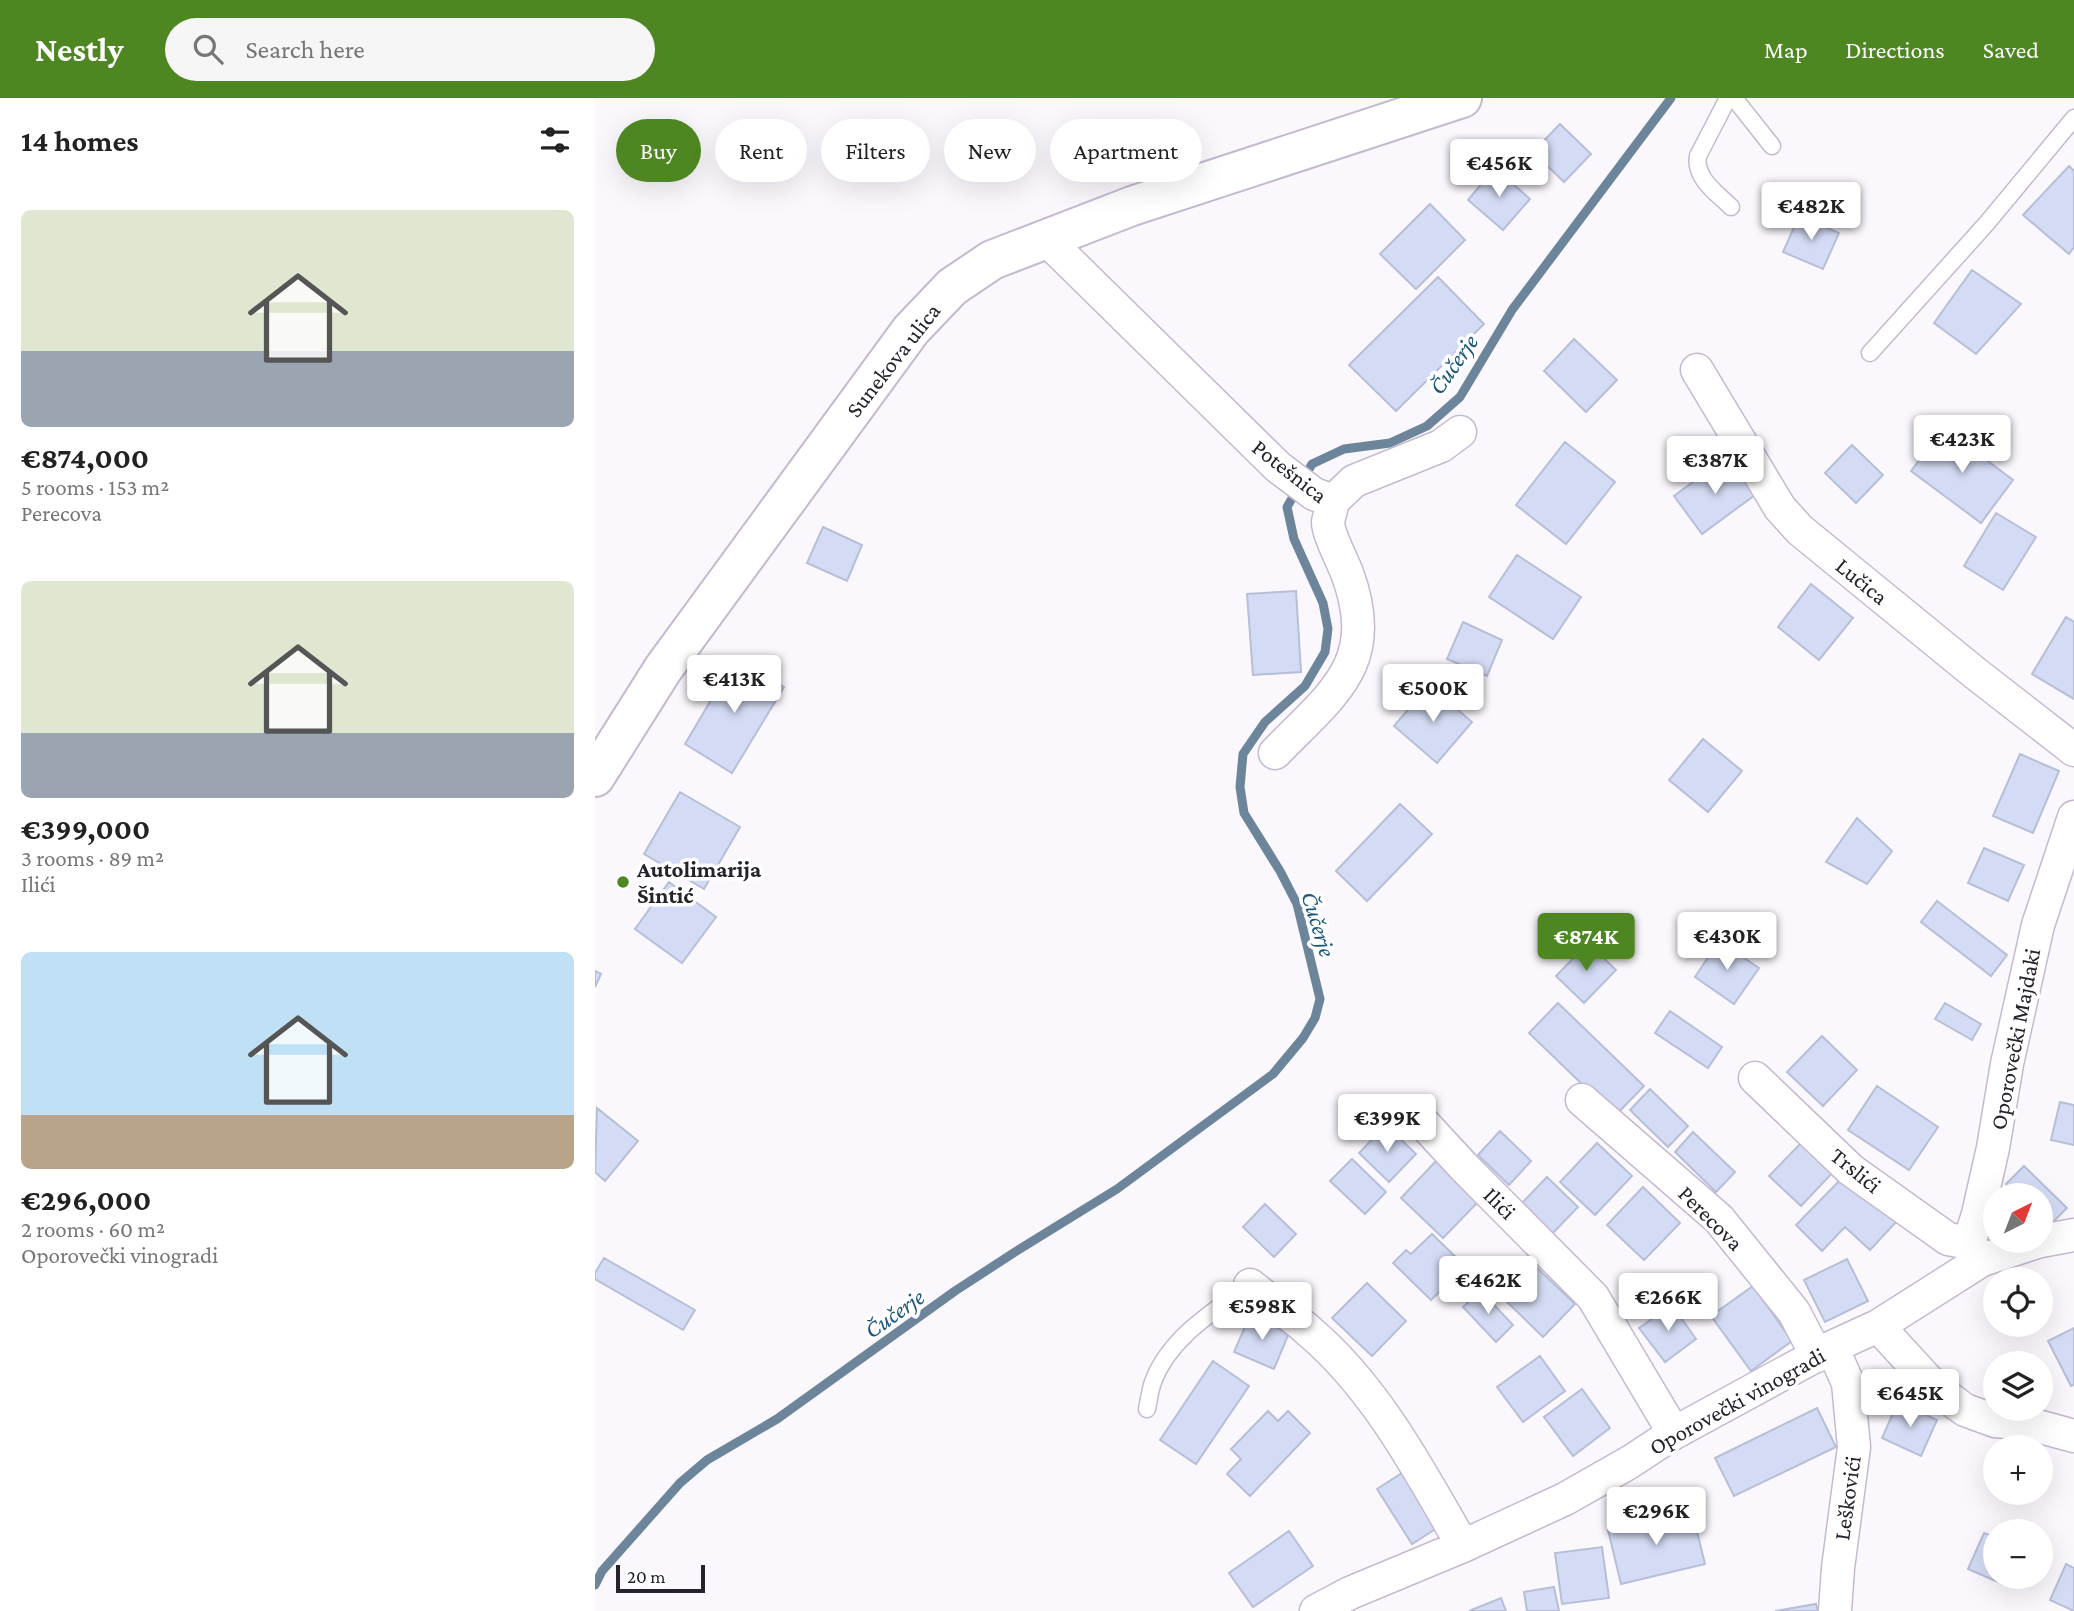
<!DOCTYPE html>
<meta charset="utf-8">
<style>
:root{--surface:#fff;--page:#f6f6f6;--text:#222;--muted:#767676;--accent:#4e8621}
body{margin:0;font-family:"Crimson Pro",serif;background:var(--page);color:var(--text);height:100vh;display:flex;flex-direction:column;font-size:26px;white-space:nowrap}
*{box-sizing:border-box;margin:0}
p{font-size:23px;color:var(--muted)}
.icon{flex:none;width:38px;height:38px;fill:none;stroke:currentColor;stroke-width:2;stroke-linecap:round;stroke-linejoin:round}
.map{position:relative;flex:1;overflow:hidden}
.sheet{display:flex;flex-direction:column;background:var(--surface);width:595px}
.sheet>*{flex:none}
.banner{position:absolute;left:21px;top:21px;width:665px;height:63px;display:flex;gap:14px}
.needle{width:46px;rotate:42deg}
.fabs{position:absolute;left:1388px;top:1085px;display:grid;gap:14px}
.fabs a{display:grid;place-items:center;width:70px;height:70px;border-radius:50%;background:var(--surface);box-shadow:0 7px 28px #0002;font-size:35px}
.scale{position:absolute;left:21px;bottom:18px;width:89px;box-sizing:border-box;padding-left:7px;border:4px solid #26222b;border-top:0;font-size:19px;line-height:24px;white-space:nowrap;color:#26222b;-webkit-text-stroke:5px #fff;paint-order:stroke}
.price{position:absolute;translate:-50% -60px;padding:0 16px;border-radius:7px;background:#fff;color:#222;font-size:23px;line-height:46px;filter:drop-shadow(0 2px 4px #0008)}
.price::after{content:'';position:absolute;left:50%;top:42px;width:21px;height:16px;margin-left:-10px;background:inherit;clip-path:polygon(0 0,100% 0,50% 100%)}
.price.selected{background:var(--accent);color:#fff}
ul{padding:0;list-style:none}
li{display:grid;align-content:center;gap:14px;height:371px;padding:0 21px}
li span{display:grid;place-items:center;height:217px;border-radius:10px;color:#555}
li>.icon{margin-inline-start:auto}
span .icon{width:126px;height:126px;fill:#fffc;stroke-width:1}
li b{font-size:30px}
h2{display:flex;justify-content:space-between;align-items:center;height:84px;padding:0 21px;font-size:30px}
.chip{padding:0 24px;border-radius:32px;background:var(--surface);box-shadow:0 7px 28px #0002;font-size:24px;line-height:63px}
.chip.selected{background:var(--accent);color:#fff}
header{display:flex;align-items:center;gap:42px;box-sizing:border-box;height:98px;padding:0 35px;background:var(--accent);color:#fff}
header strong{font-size:33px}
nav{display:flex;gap:38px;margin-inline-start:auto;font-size:24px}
.search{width:490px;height:63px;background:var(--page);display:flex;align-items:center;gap:18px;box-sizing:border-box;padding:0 24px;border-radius:38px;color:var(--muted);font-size:26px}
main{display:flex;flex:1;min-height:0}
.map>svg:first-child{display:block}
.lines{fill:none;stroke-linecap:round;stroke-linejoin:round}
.stream{stroke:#6d859a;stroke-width:9}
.building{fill:#d4dcf5;stroke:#b7bed7;stroke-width:2}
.service-casing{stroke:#c5b9d1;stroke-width:19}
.minor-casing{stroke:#c5b9d1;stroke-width:35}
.tertiary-casing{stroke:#c5b9d1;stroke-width:42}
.service{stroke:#fff;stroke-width:16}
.minor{stroke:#fff;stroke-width:32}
.tertiary{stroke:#fff;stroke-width:38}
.poi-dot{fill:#4e8621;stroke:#fff;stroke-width:2.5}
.labels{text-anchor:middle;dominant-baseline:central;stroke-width:7;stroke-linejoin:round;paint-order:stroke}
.street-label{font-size:23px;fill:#26222b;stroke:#fff}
.poi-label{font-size:23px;font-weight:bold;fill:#26222b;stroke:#fff;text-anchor:start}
.water-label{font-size:24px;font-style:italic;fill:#1c587b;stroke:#fff}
</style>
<header>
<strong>Nestly</strong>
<div class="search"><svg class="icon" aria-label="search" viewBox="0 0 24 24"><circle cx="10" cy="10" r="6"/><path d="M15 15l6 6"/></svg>Search here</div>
<nav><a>Map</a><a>Directions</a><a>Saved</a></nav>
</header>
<main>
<section class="sheet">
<h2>14 homes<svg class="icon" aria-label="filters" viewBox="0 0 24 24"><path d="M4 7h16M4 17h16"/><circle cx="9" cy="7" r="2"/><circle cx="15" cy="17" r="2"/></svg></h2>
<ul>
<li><span style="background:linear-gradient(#dfe7d0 65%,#9aa5b1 0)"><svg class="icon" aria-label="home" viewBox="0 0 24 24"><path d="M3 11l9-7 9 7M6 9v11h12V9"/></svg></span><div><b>€874,000</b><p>5 rooms · 153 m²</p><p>Perecova</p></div></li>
<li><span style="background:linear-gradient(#dfe7d0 70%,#9aa5b1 0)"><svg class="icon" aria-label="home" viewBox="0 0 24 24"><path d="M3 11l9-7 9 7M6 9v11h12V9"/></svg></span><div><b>€399,000</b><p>3 rooms · 89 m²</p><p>Ilići</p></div></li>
<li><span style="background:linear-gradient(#bfe0f5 75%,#b9a48a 0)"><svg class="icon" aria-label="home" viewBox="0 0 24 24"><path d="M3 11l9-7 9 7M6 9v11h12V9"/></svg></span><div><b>€296,000</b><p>2 rooms · 60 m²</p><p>Oporovečki vinogradi</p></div></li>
</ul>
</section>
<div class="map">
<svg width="1479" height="1513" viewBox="0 0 1479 1513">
<rect width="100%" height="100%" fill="#fbf8fd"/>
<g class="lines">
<path class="stream" d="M0,1487l7,-14 78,-88 27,-23 70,-41 178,-128 60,-39 102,-63 156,-115 30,-36 12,-20 5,-19 -23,-95 -17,-33 -36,-58 -4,-26 3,-33 22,-32 40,-36 20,-34 3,-23 -5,-26 -29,-64 -7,-32 25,-43 32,-15 46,-6 37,-17 33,-29 52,-87 159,-212"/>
</g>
<path class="building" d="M965,26l31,30 -27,28 -31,-30z
M1474,68l5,5v76l-5,7 -46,-39z
M900,70l35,31 -27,31 -35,-30z
M835,106l35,36 -49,49 -36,-35z
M1204,118l40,17 -16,36 -40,-17z
M1377,172l49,34 -45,50 -42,-31z
M843,179l46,47 -88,87 -47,-46z
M979,241l43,41 -31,32 -42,-41z
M1349,330l69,52 -32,43 -70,-52z
M970,344l50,40 -49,62 -50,-39z
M1257,347l31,30 -27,28 -31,-30z
M1132,359l28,38 -53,39 -28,-38z
M1401,415l40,24 -33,53 -39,-24z
M228,429l39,18 -15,36 -40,-18z
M922,457l64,42 -28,42 -64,-42z
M1216,486l42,34 -34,42 -41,-33z
M701,493l5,81 -48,3 -6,-81z
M1471,519l8,5v77l-42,-25z
M868,524l39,18 -15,36 -40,-17z
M141,560l48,29 -52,86 -47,-29z
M834,587l43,37 -35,41 -43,-37z
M1108,641l39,32 -34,41 -39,-32z
M1425,656l39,17 -26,62 -40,-17z
M85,694l60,35 -36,62 -60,-35z
M805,706l32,30 -65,67 -31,-30z
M1262,720l35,33 -25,33 -41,-22z
M1389,750l40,17 -16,36 -40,-18z
M74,784l47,35 -34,46 -47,-34z
M1342,803l70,54 -16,21 -70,-54z
M1124,843l40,27 -25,36 -39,-27z
M993,845l28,27 -32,33 -28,-27z
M0,873l6,3 -6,13z
M963,905l86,83 -29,30 -86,-83z
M1350,905l36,21 -9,16 -37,-21z
M1075,913l52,36 -14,21 -53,-35z
M1227,938l35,34 -34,36 -36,-34z
M1282,988l61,41 -29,43 -61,-40z
M1055,991l38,37 -20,21 -38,-37z
M1465,1004l14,3v40l-23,-5z
M2,1010l41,33 -33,40 -10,-9z
M791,1027l30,29 -27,28 -30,-29z
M905,1033l31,30 -22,24 -31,-30z
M1098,1034l42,40 -19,20 -41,-40z
M1002,1045l35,33 -37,39 -35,-33z
M1206,1045l36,25 -36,38 -32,-30z
M757,1061l34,33 -21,22 -35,-33z
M841,1063l42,41 -35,36 -42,-40z
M1429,1068l43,42 -18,18 -8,-8v-23h-24l-11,-11z
M1251,1076l50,48 -26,28 -25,-23 -23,24 -26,-26z
M952,1079l31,30 -27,28 -31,-30z
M1048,1089l37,36 -36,37 -37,-35z
M670,1106l31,30 -22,23 -31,-30z
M837,1136l28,27 -5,5 12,11 -9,10 -7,-7 -20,20 -38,-37 13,-13 5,4z
M9,1160l91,52 -12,20 -88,-51v-6z
M1252,1161l21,42 -43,21 -21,-42z
M939,1167l41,39 -32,33 -40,-39z
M772,1185l39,38 -34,35 -40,-38z
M1158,1188l39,55 -41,30 -40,-55z
M886,1193l32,34 -17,17 -33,-35z
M1077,1207l24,34 -31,23 -26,-34z
M655,1217l39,18 -15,36 -40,-17z
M1479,1230v57l-3,1 -23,-45z
M945,1258l25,35 -42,31 -26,-35z
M618,1263l36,25 -53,78 -36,-24z
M987,1291l28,39 -37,28 -29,-39z
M1303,1304l39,18 -16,36 -39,-18z
M1222,1310l19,39 -102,49 -19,-38z
M673,1313l10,10 10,-10 22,22 -60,63 -23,-22 14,-15 -10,-10z
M807,1375l35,55 -25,16 -35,-55z
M1097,1413l13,53 -84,20 -13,-54z
M694,1433l24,35 -60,41 -24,-34z
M1389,1435l11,4v40h17l-5,9 -39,-17z
M1007,1449l7,51 -47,6 -7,-51z
M1471,1466l8,4v43l-24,-11z
M959,1489l5,24h-32l-3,-19z
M906,1500l5,13h-37z
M1221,1506l2,7h-43z"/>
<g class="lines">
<defs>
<path id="service" d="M1133,0l-30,58c-4,22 19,37 33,51
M1139,0l38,48
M1275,255l117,-130 87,-105
M552,1311c2,-9 3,-19 6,-27 16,-44 61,-71 97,-97"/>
<path id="minor" d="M450,140l233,229 36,27 19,7c-1,7 -4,15 -5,21 0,12 14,38 19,51 34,91 -15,121 -72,180
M1102,272l83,138 20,22 175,143 99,77
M738,403l21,-20 87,-35 19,-14
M1160,980l96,92 97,69 21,4
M987,1002l137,119 75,93 23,44
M820,1016l49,53 129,130 81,136
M1446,1143l33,-6
M1387,1162l-13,-17 9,-29 15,-66 14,-84 31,-139 36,-108
M655,1187c20,16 41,30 60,47 67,57 110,140 153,214
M1283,1228l57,62 30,22 30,11 35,3 44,12
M1237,1249l16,36 6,64 -16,121 -3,43
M721,1513l34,-18 113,-47 102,-47 65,-37 44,-29 158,-86 46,-21 104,-66 58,-19"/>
<path id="tertiary" d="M0,679l68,-108 248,-339 41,-43 40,-27 140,-54 330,-108"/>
</defs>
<use href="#service" class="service-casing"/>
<use href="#minor" class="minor-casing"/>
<use href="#tertiary" class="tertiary-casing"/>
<use href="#service" class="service"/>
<use href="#minor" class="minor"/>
<use href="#tertiary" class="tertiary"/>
</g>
<circle class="poi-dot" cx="28" cy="784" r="7"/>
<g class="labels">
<g class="street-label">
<text transform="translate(298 262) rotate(-52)">Sunekova ulica</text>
<text transform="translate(695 373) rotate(38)">Potešnica</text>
<text transform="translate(1267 483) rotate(39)">Lučica</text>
<text transform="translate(1420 941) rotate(-79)">Oporovečki Majdaki</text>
<text transform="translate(1261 1072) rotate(39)">Trslići</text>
<text transform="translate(905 1105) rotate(45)">Ilići</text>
<text transform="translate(1116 1120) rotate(45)">Perecova</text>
<text transform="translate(1142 1303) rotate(-29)">Oporovečki vinogradi</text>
<text transform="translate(1252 1400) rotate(-82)">Leškovići</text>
</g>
<g class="poi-label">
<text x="42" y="771">Autolimarija<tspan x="42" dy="26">Šintić</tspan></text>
</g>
<g class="water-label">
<text transform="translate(858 266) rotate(-55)">Čučerje</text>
<text transform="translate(724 826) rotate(73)">Čučerje</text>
<text transform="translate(299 1215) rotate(-35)">Čučerje</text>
</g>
</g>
</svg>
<div class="fabs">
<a><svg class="needle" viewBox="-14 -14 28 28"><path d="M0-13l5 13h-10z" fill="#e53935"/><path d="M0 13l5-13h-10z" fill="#767676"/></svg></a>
<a><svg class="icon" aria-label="locate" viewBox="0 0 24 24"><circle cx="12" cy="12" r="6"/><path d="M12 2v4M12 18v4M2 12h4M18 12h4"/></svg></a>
<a><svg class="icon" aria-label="layers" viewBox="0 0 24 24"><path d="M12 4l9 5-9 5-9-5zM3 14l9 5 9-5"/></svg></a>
<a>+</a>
<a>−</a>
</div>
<div class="scale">20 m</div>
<b class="price" style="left:904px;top:101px">€456K</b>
<b class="price" style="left:1216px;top:144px">€482K</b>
<b class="price" style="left:1367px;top:377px">€423K</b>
<b class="price" style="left:1120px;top:398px">€387K</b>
<b class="price" style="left:139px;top:617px">€413K</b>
<b class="price" style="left:838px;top:626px">€500K</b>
<b class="price" style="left:1132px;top:874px">€430K</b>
<b class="price selected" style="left:991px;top:875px">€874K</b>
<b class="price" style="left:792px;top:1056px">€399K</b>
<b class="price" style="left:893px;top:1218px">€462K</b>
<b class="price" style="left:1073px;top:1235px">€266K</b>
<b class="price" style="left:667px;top:1244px">€598K</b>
<b class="price" style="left:1315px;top:1331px">€645K</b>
<b class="price" style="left:1061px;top:1449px">€296K</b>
<div class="banner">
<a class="chip selected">Buy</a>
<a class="chip">Rent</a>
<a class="chip">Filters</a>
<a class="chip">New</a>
<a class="chip">Apartment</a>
</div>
</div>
</main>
